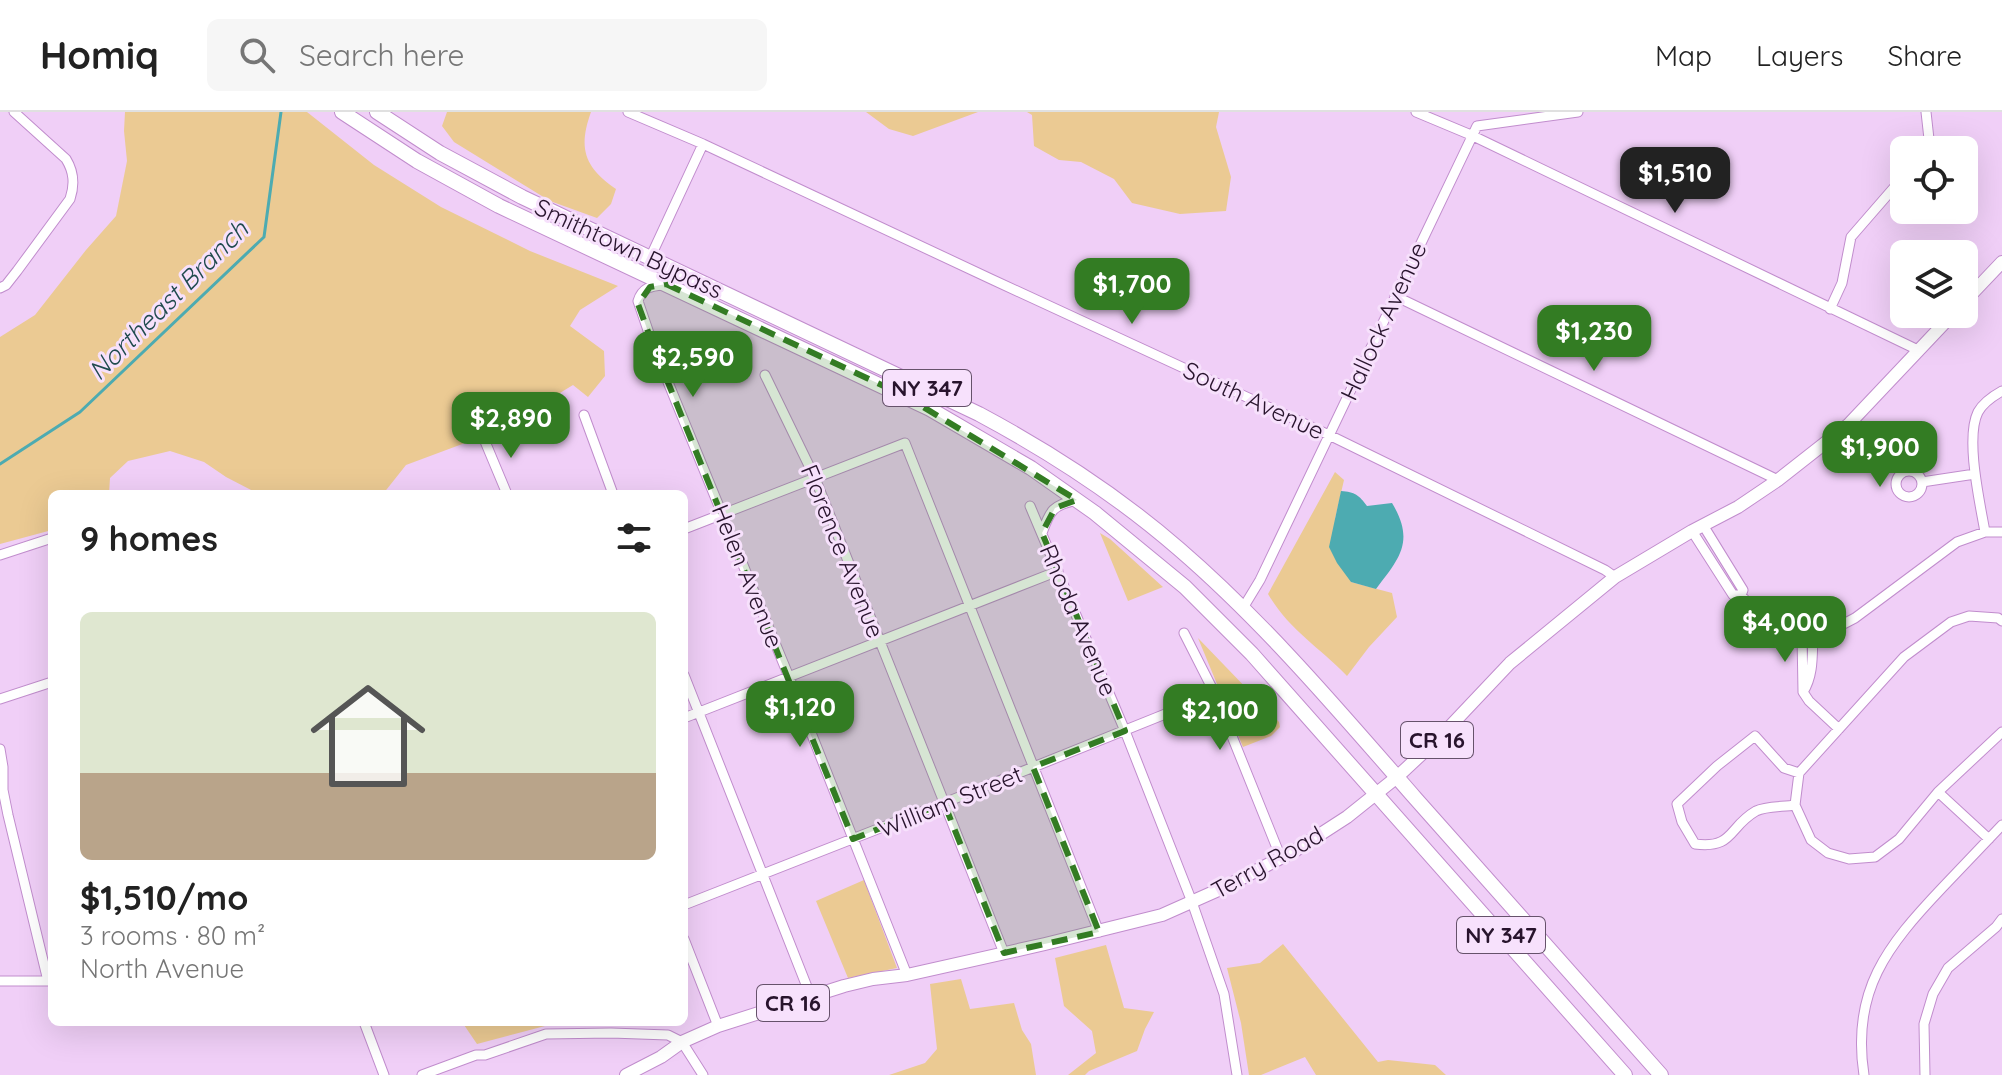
<!DOCTYPE html>
<meta charset="utf-8">
<style>
:root{--surface:#fff;--page:#f6f6f6;--text:#222;--muted:#767676;--line:#e0e0e0;--accent:#337c23}
body{margin:0;font-family:Quicksand,sans-serif;background:var(--page);color:var(--text);height:100vh;display:flex;flex-direction:column;font-size:30px;white-space:nowrap}
*{box-sizing:border-box;margin:0}
p{font-size:26px;color:var(--muted)}
.icon{flex:none;width:44px;height:44px;fill:none;stroke:currentColor;stroke-width:2;stroke-linecap:round;stroke-linejoin:round}
.map{position:relative;flex:1;overflow:hidden}
.details{position:absolute;left:48px;top:378px;width:640px;height:536px;display:flex;flex-direction:column;background:var(--surface);border-radius:12px;box-shadow:0 8px 32px #0002}
.details>*{flex:none}
.controls{position:absolute;left:1890px;top:24px;display:grid;gap:16px}
.controls a{display:grid;place-items:center;width:88px;height:88px;border-radius:12px;background:var(--surface);box-shadow:0 8px 32px #0002;font-size:40px}
.price{position:absolute;translate:-50% -68px;padding:0 18px;border-radius:16px;background:var(--accent);color:#fff;font-size:26px;line-height:52px;filter:drop-shadow(0 2px 4px #0008)}
.price::after{content:'';position:absolute;left:50%;top:48px;width:24px;height:18px;margin-left:-12px;background:inherit;clip-path:polygon(0 0,100% 0,50% 100%)}
.price.on{background:#222;color:#fff}
ul{padding:0;list-style:none}
li{display:grid;align-content:center;gap:16px;height:424px;padding:0 32px}
li+li{border-top:2px solid var(--line)}
li span{display:grid;place-items:center;height:248px;border-radius:12px;color:#555}
li>.icon{margin-inline-start:auto}
span .icon{width:144px;height:144px;fill:#fffc;stroke-width:1}
li b{font-size:34px}
h2{display:flex;justify-content:space-between;align-items:center;height:96px;padding:0 32px;font-size:34px}
header{display:flex;align-items:center;gap:48px;box-sizing:border-box;height:112px;padding:0 40px;background:var(--surface);border-bottom:2px solid var(--line)}
header strong{font-size:38px}
nav{display:flex;gap:44px;margin-inline-start:auto;font-size:28px}
.search{width:560px;height:72px;background:var(--page);display:flex;align-items:center;gap:20px;box-sizing:border-box;padding:0 28px;border-radius:12px;color:var(--muted);font-size:30px}
.map>svg:first-child{display:block}
.green{fill:#ebca93}
.water{fill:#4dabb1}
.lines{fill:none;stroke-linecap:round;stroke-linejoin:round}
.stream{stroke:#4dabb1;stroke-width:3}
.minor-casing{stroke:#c18dcd;stroke-width:11}
.major-casing{stroke:#c18dcd;stroke-width:14}
.highway-casing{stroke:#c18dcd;stroke-width:16}
.minor{stroke:#fff;stroke-width:9}
.major{stroke:#fff;stroke-width:12}
.highway{stroke:#fff;stroke-width:14}
.marked{fill:#337c23;fill-opacity:0.2;stroke:#337c23;stroke-width:6;stroke-dasharray:16 10;stroke-linejoin:round}
.labels{text-anchor:middle;dominant-baseline:central;stroke-width:6;stroke-linejoin:round;paint-order:stroke}
.shield{fill:#f7e1fc;stroke:#66526b;stroke-width:2}
.shield-label{font-size:22px;font-weight:bold;fill:#28142d}
.street-label{font-size:24px;fill:#28142d;stroke:#f7e1fc}
.water-label{font-size:26px;font-style:italic;fill:#204b4e;stroke:#f7e1fc}
</style>
<header>
<strong>Homiq</strong>
<div class="search"><svg class="icon" aria-label="search" viewBox="0 0 24 24"><circle cx="10" cy="10" r="6"/><path d="M15 15l6 6"/></svg>Search here</div>
<nav><a>Map</a><a>Layers</a><a>Share</a></nav>
</header>
<div class="map">
<svg width="2002" height="963" viewBox="0 0 2002 963">
<rect width="100%" height="100%" fill="#f0cff7"/>
<path class="green" d="M125,0h182l67,53 67,42 89,44 88,35 -38,24 -10,16 34,25 1,25 -17,21 -15,-12 -28,17 -12,11 -68,30 -59,22 -23,29h-119l-11,-3 -27,-14 -22,-15 -34,-11 -42,10 -18,17 -1,16h-57v36l-52,14v-207l35,-22 51,-65 30,-34 11,-55 -3,-30z
M447,0h144c-13,36 -7,55 25,77l-5,15 -14,14 -47,-17 -96,-59 -12,-16z
M866,0h112l-65,24 -24,-7z
M1027,0h192l-3,15 15,50 -5,34 -46,3 -48,-11 -18,-24 -33,-17 -22,-2 -25,-14 -2,-31z
M1335,360l9,8 -9,39 16,63 41,11 5,24 -28,30 -22,29c-29,-30 -58,-46 -79,-82z
M1100,421l10,6 53,48 -35,14z
M1198,526l81,84 1,5 -9,9 -28,11z
M864,768l33,88 -49,10 -32,-77z
M1283,832l95,118 10,-2 47,5 11,10h-130l-11,-18 -44,18h-12l-8,-52 -14,-55 33,-5z
M1106,833l18,63 30,4 -9,17 -8,22 -48,20 -4,4h-17l28,-22 -4,-22 -28,-25 -9,-48z
M961,867l9,30 44,-6 8,27 9,14 5,31h-147l36,-12 12,-14 -7,-65z
M462,910h146l-40,1 -23,3 -68,18z"/>
<path class="water" d="M1341,379c14,1 18,4 26,15l25,-3c23,38 8,55 -16,86l-25,-7 -14,-19 -8,-16z"/>
<g class="lines">
<path class="stream" d="M0,352l80,-52 184,-175 17,-125"/>
<defs>
<path id="minor" d="M628,0l75,32 288,135 338,156 276,135 10,7
M1416,0l55,23 447,215
M1924,38l5,-11 -3,-27
M650,146l53,-114
M663,173c-13,1 -21,3 -25,16l16,47 135,329 118,298
M0,176l6,-3 11,-14 53,-72c5,-15 4,-27 -4,-40l-52,-47
M1395,184l383,184
M1830,197l12,-26 9,-46 53,-61
M765,263l50,103 189,475
M584,303l29,79
M484,327l23,55
M1896 372a13 13 0 1 1 26 0a13 13 0 1 1-26 0Z
M1922,370l53,-8
M1030,394l95,225 67,171 32,92 13,81
M1703,413l40,65 -2,5
M684,417l221,-86 194,489
M1692,419l41,64h8l20,24 20,11 28,5 19,-3 27,-14 102,-76 28,-10h17
M1985,420c-5,-29 -20,-94 -7,-120 5,-9 15,-16 24,-21
M1042,421c8,-23 11,-28 35,-33
M0,443l52,-17
M1243,496l17,-28 217,-454 101,-14
M2002,509l-4,-3 -29,-2 -18,6 -47,35 -105,116 -4,32 16,35 17,13 21,6 26,-2 24,-18 39,-47 64,-60
M1184,521l31,61 66,164
M1802,523l1,57 6,9 30,28
M684,563l127,322
M1803,580c11,-17 9,-38 10,-58
M0,587l52,-17
M684,606l374,-147
M0,637l3,18v23l5,25 40,166
M1938,680l51,47
M1795,693c-12,2 -29,1 -39,6 -28,16 -22,38 -61,33l-13,-22 -5,-18 40,-38 38,-30 29,32 15,5
M684,793l260,-102 271,-109
M684,827l34,87
M0,869h52
M364,910l20,53
M422,963l54,-20h9l61,-21 65,-1 57,2 14,7 21,33
M1864,963c-13,-84 23,-129 78,-187 20,-21 40,-42 60,-63
M1925,963l-1,-51 9,-30 15,-26 48,-41 6,-8"/>
<path id="major" d="M1964,190l38,-40
M626,963l35,-18 21,-15 36,-16 126,-40 29,-7 34,-4 138,-31 117,-29 63,-28 71,-37 51,-33 50,-40 43,-40 70,-74 105,-86 77,-46 46,-24 40,-27 70,-55 105,-111"/>
<path id="highway" d="M342,0l75,49 82,45 431,203 101,59 64,45 90,74 67,67 373,421
M377,0l63,41 82,44 457,217c71,38 139,82 200,135 87,75 161,163 237,250 81,92 163,184 245,276"/>
</defs>
<use href="#minor" class="minor-casing"/>
<use href="#major" class="major-casing"/>
<use href="#highway" class="highway-casing"/>
<use href="#minor" class="minor"/>
<use href="#major" class="major"/>
<use href="#highway" class="highway"/>
</g>
<path class="marked" d="M666,172l239,112 172,104 -22,8 -13,25 83,198 -92,36 66,165 -95,21 -60,-150 -91,36 -199,-491 -16,-44 12,-17z"/>
<g class="labels">
<g class="shield">
<rect x="883" y="258" width="88" height="36" rx="6"/>
<rect x="1401" y="610" width="72" height="36" rx="6"/>
<rect x="1457" y="805" width="88" height="36" rx="6"/>
<rect x="757" y="873" width="72" height="36" rx="6"/>
</g>
<g class="shield-label">
<text x="927" y="276">NY 347</text>
<text x="1437" y="628">CR 16</text>
<text x="1501" y="823">NY 347</text>
<text x="793" y="891">CR 16</text>
</g>
<g class="street-label">
<text transform="translate(629 136) rotate(25)">Smithtown Bypass</text>
<text transform="translate(1383 209) rotate(-65)">Hallock Avenue</text>
<text transform="translate(1254 288) rotate(25)">South Avenue</text>
<text transform="translate(843 439) rotate(68)">Florence Avenue</text>
<text transform="translate(748 464) rotate(68)">Helen Avenue</text>
<text transform="translate(1079 508) rotate(67)">Rhoda Avenue</text>
<text transform="translate(950 689) rotate(-22)">William Street</text>
<text transform="translate(1267 750) rotate(-29)">Terry Road</text>
</g>
<g class="water-label">
<text transform="translate(168 188) rotate(-45)">Northeast Branch</text>
</g>
</g>
</svg>
<div class="controls">
<a><svg class="icon" aria-label="locate" viewBox="0 0 24 24"><circle cx="12" cy="12" r="6"/><path d="M12 2v4M12 18v4M2 12h4M18 12h4"/></svg></a>
<a><svg class="icon" aria-label="layers" viewBox="0 0 24 24"><path d="M12 4l9 5-9 5-9-5zM3 14l9 5 9-5"/></svg></a>
</div>
<b class="price on" style="left:1675px;top:103px">$1,510</b>
<b class="price" style="left:1132px;top:214px">$1,700</b>
<b class="price" style="left:1594px;top:261px">$1,230</b>
<b class="price" style="left:693px;top:287px">$2,590</b>
<b class="price" style="left:511px;top:348px">$2,890</b>
<b class="price" style="left:1880px;top:377px">$1,900</b>
<b class="price" style="left:1785px;top:552px">$4,000</b>
<b class="price" style="left:800px;top:637px">$1,120</b>
<b class="price" style="left:1220px;top:640px">$2,100</b>
<section class="details">
<h2>9 homes<svg class="icon" aria-label="filters" viewBox="0 0 24 24"><path d="M4 7h16M4 17h16"/><circle cx="9" cy="7" r="2"/><circle cx="15" cy="17" r="2"/></svg></h2>
<ul>
<li><span style="background:linear-gradient(#dfe7d0 65%,#b9a48a 0)"><svg class="icon" aria-label="home" viewBox="0 0 24 24"><path d="M3 11l9-7 9 7M6 9v11h12V9"/></svg></span><div><b>$1,510/mo</b><p>3 rooms · 80 m²</p><p>North Avenue</p></div></li>
</ul>
</section>
</div>
